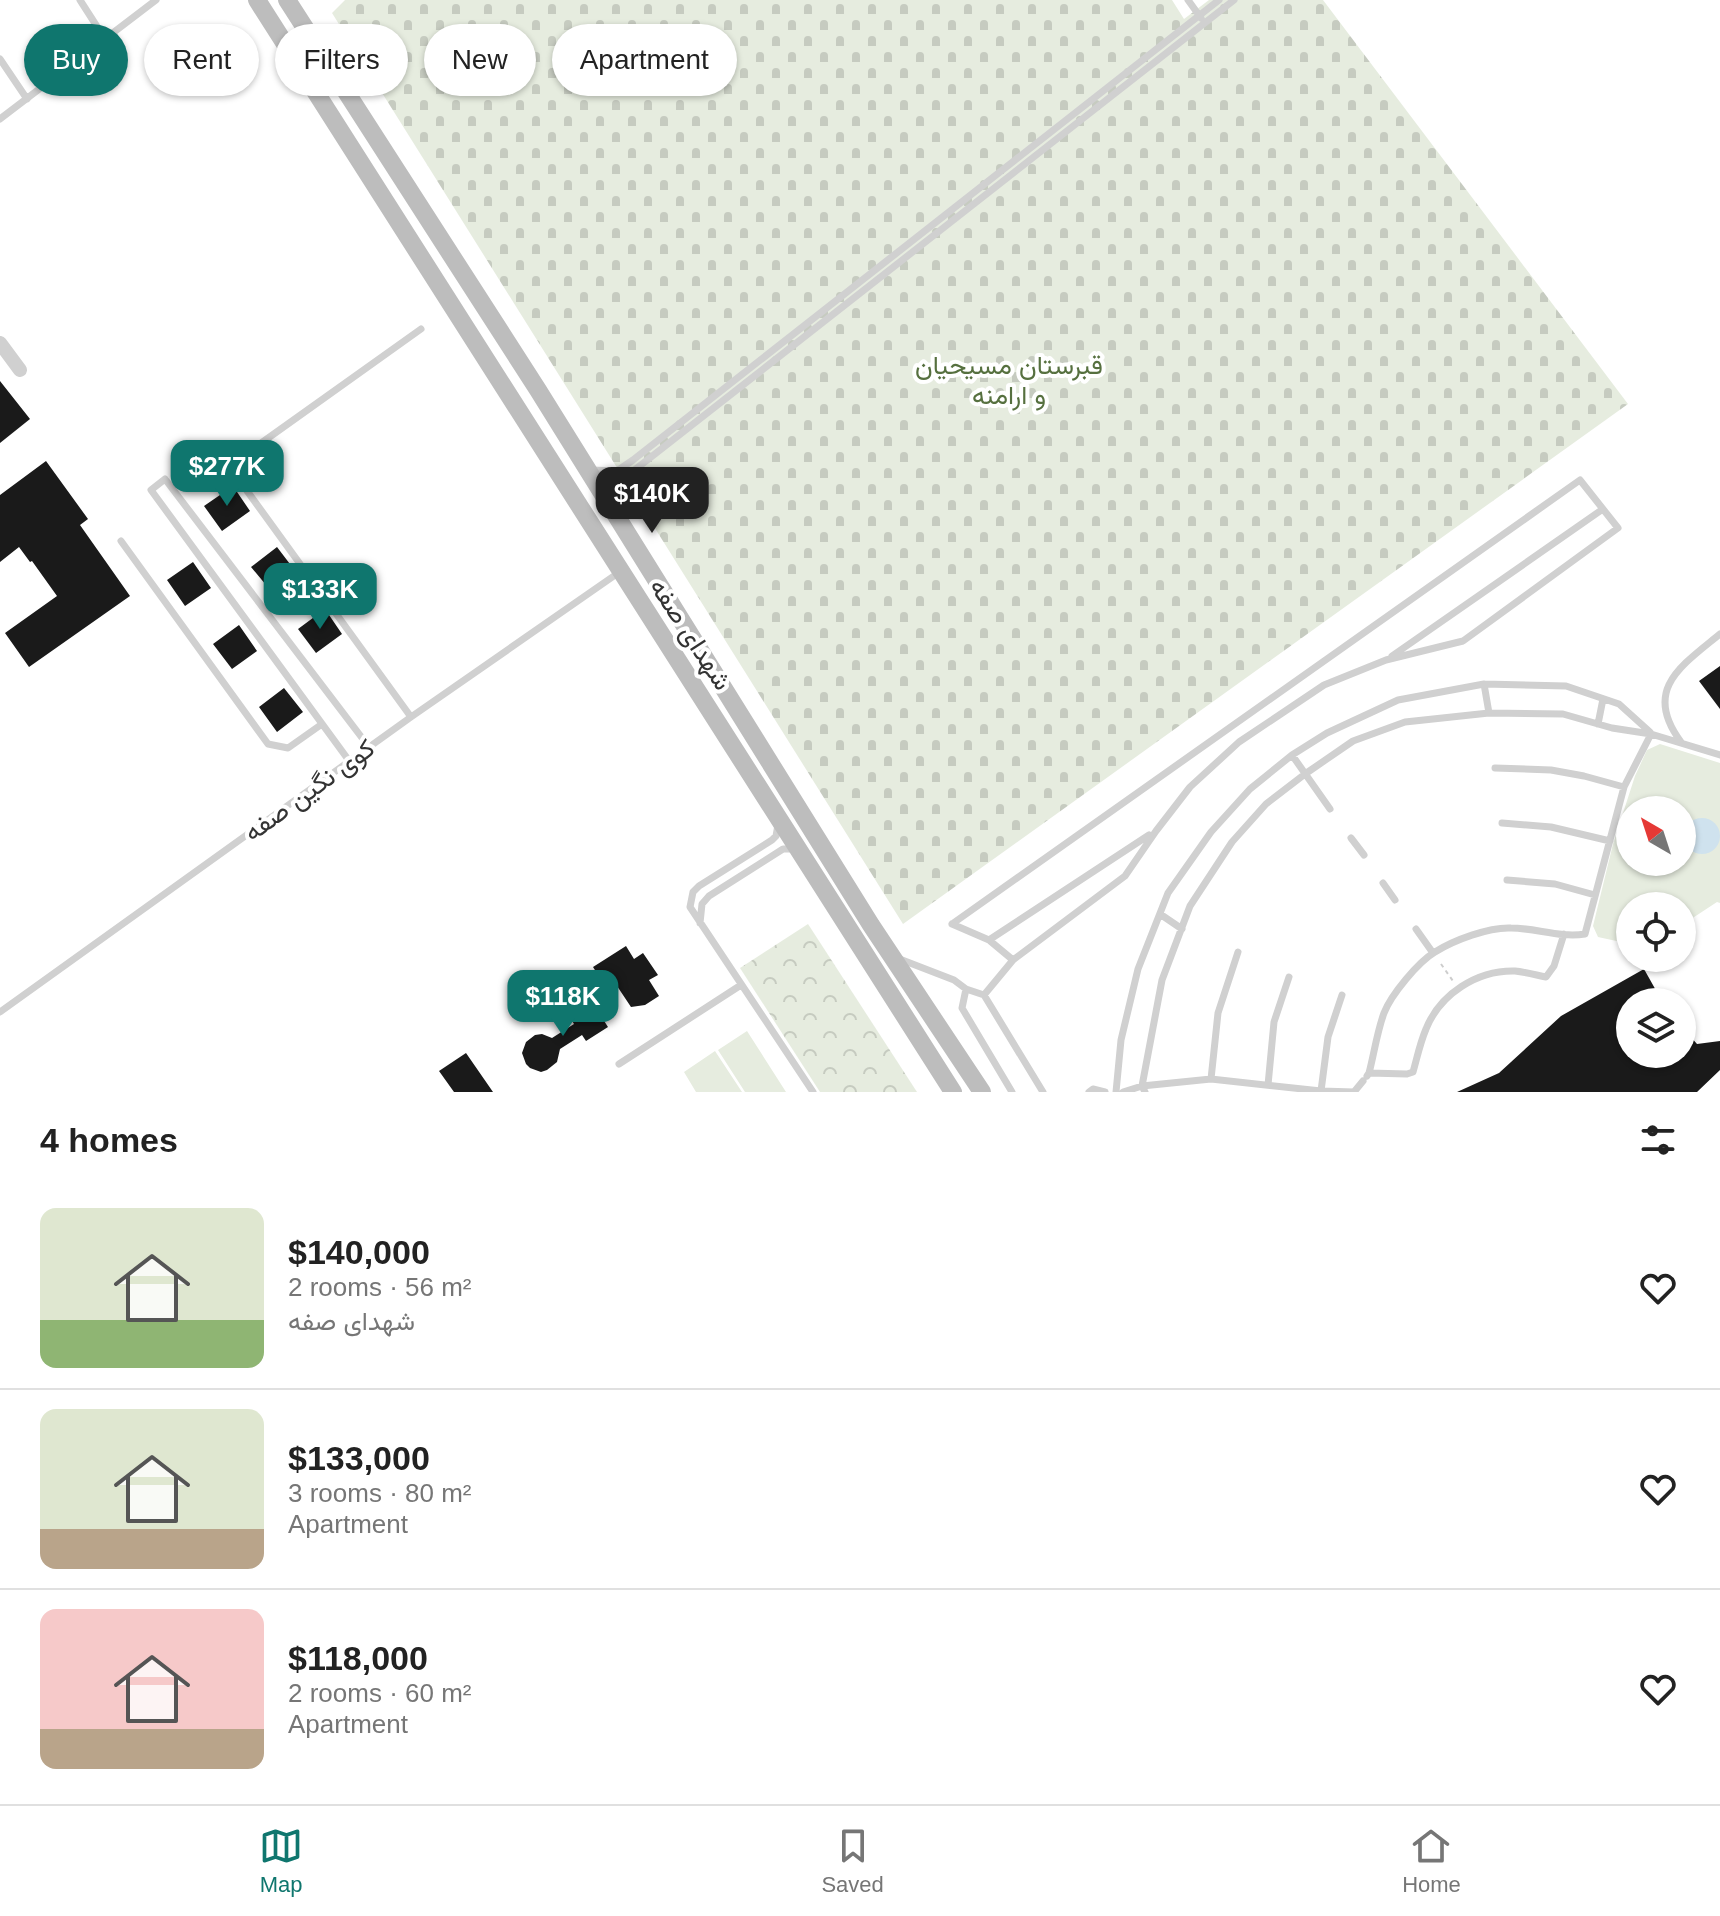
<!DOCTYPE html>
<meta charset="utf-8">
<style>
:root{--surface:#fff;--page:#f6f6f6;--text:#222;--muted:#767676;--line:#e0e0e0;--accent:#0f766e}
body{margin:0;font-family:Arial,Vazirmatn,sans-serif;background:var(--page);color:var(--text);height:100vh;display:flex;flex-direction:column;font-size:30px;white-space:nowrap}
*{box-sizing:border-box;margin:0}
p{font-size:26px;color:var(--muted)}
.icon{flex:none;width:44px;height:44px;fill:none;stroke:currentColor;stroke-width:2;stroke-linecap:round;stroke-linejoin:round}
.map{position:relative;height:1092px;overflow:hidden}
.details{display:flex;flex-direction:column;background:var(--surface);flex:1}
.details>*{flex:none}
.hud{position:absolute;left:24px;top:24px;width:800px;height:72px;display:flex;gap:16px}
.needle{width:52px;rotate:321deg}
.fabs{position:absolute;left:1616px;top:796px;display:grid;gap:16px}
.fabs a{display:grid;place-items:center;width:80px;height:80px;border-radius:50%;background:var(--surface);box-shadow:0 2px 6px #0004;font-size:40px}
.price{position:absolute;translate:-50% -68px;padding:0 18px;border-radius:16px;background:var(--accent);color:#fff;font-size:26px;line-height:52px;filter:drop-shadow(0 2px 4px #0008)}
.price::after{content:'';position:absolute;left:50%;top:48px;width:24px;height:18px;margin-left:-12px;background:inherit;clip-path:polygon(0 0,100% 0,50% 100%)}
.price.on{background:#222;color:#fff}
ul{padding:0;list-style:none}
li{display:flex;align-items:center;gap:24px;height:200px;padding:0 40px}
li+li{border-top:2px solid var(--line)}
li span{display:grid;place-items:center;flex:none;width:224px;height:160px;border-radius:16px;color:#555}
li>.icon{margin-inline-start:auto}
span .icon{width:96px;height:96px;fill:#fffc;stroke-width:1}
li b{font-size:34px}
h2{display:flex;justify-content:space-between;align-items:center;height:96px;padding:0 40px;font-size:34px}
.tag{padding:0 28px;border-radius:36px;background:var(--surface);box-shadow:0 2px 6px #0004;font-size:28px;line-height:72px}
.tag.on{background:var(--accent);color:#fff}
.tab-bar{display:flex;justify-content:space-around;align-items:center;height:112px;border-top:2px solid var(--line);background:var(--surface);font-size:22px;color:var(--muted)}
.tab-bar a{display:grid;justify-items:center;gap:4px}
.tab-bar .on{color:var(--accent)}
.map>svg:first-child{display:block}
.grass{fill:#e6ecdf;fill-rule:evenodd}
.forest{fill:url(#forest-crowns)}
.cemetery{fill:url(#cemetery-stones)}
.water{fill:#cfe2ee}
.building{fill:#1a1a1a}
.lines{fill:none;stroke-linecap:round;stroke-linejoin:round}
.path{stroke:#cdcdcd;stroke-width:2;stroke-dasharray:4 4;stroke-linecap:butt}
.service{stroke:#d0d0d0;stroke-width:7}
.minor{stroke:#d0d0d0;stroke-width:14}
.secondary{stroke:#bdbdbd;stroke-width:18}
.labels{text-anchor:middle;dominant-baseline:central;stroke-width:8;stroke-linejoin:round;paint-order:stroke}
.park-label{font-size:26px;fill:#56703f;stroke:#fff}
.street-label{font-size:26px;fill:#333;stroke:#fff}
</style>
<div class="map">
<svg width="1720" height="1092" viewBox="0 0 1720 1092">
<defs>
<pattern id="forest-crowns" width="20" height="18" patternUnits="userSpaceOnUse" patternTransform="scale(2)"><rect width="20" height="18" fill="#e6ecdf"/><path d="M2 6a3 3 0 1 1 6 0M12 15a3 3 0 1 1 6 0" fill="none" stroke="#c6cbc0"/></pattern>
<pattern id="cemetery-stones" width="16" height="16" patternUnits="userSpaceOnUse" patternTransform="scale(2)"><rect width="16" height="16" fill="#e6ecdf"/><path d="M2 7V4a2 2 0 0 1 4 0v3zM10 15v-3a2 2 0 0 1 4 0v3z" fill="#c6cbc0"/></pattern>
</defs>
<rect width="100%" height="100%" fill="#fff"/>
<path class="grass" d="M1660,744l60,19v140l-3,-1 -35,23v-19h-52v38l-32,-7 -5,-11 20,-82 22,-68 12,-26zM1630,810h52v52h-52z
M747,1031l39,61h-41l-27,-42z
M715,1051l27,41h-46l-12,-20z"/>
<path class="forest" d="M808,924l109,168h-97l-80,-124z"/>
<path class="cemetery" d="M345,0h827l12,19 25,-19h114l305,404 -725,520 -571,-911z"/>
<path class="water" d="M1684 836a18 18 0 1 1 36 0a18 18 0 1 1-36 0Z"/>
<path class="building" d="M0,381l30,38 -30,24z
M46,461l42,58 -8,6 50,71 -101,71 -24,-34 52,-37 -25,-35 -2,1 -11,-15 -19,15v-67z
M233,486l17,25 -28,20 -18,-25z
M277,547l19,25 -25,19 -20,-24z
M193,562l18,26 -26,18 -18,-26z
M325,609l17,25 -26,19 -18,-24z
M239,625l18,26 -25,18 -19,-25z
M1720,666v43l-21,-28z
M284,688l19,24 -26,20 -18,-25z
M626,946l8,13 9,-6 15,22 -9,5 10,16 -14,9 -14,2 -16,-24 -8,6 -14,-22z
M1644,969l14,25 -19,8h-9v52h52v-27l15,17 23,-3v29l-23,22h-240l42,-19 62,-57z
M590,999l18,28 -22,14 -4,-6 -22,14 -3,13 -10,8 -6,2 -11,-4 -4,-4 -4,-11 4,-11 9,-7 7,-1 10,4 22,-14 -6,-10z
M466,1053l27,39h-39l-15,-21z"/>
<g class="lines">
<path class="path" d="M1441,964l12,17"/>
<path class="service" d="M80,0l25,39
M1188,0l13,18
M0,59l27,40
M0,119l156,-119
M592,470l25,1 16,-11 586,-460
M611,504l12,-25 611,-479
M121,541l147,203 20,4 34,-24
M1392,656l211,-147
M1484,684l5,29
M411,717l-182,-251 192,-137
M1598,724l5,-25
M1681,742c-39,-52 0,-76 39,-108
M1292,755l38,54
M350,762l-199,-272 14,-11 204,268
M1495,768l56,2 33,6 40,11
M1502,823l49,4 59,14
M778,825l-2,11 -4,4 -73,46 -6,6 -3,15 123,185
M1351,838l13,17
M1507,880l48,4 40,11
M1383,883l12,17
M1160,914l22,15
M700,923l2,-19 7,-8 74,-47h11
M952,924l628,-444 38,48 -155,113 -77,19 -62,25 -85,57 -49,45 -34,44 -31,45 -112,84 -29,35
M952,924l37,16 24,20
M1416,929l17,24
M989,940l160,-105
M897,958l57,22 12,9 18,6 59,97
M966,989l-4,19 50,84
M0,1012l411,-295 210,-146
M619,1064l122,-79
M1369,1073l38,1 6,-2c4,-14 7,-29 13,-43 14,-35 51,-59 89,-58 10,1 21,4 31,6l8,-11 10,-32
M1367,1076l2,-3c5,-19 8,-41 15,-60 7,-18 34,-51 51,-61 19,-12 54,-25 76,-24 25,0 49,10 74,6l39,-147 27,-53
M1211,1079l7,-66 20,-61
M1268,1085l6,-63 15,-45
M1321,1091l7,-54 14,-42
M1089,1092l4,-3 12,3
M1116,1092l5,-52 17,-71 30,-76 43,-61 39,-43 42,-34 35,-22 71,-33 86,-16 82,2 53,18 31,28
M1123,1092l19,-6 69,-7 110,12 33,1
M1145,1092l-3,-6 20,-106 28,-74 42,-64 34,-38 39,-30 48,-33 52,-19 84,-9 74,1 49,14 39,6 69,21
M1354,1092l9,-11"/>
<path class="minor" d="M0,343l20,27"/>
<path class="secondary" d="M257,0l696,1092
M287,0l251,390 333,535 111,167"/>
</g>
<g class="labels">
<g class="park-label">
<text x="1009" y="365">قبرستان مسیحیان<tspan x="1009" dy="30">و ارامنه</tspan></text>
</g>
<g class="street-label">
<text transform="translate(691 634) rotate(57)">شهدای صفه</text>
<text transform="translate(309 790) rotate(-36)">کوی نگین صفه</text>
</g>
</g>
</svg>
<div class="fabs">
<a><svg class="needle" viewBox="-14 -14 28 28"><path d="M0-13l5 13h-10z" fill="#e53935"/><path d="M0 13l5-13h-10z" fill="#767676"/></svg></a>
<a><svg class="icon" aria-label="locate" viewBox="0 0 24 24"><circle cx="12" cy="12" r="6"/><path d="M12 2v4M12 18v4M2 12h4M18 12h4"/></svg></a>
<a><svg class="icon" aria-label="layers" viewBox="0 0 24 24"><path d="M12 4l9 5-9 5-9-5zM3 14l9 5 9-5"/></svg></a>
</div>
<b class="price" style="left:227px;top:508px">$277K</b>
<b class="price on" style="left:652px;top:535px">$140K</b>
<b class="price" style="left:320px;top:631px">$133K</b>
<b class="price" style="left:563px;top:1038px">$118K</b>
<div class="hud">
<a class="tag on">Buy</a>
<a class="tag">Rent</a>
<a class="tag">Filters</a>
<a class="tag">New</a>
<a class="tag">Apartment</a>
</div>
</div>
<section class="details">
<h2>4 homes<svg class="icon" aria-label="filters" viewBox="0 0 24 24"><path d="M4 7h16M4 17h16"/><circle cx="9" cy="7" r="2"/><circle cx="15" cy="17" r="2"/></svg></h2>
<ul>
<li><span style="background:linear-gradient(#dfe7d0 70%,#8fb573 0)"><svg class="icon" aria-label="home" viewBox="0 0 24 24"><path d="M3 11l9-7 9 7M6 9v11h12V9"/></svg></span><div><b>$140,000</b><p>2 rooms · 56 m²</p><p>شهدای صفه</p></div><svg class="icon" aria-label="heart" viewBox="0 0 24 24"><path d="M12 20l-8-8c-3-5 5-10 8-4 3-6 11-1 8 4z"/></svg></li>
<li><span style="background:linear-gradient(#dfe7d0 75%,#b9a48a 0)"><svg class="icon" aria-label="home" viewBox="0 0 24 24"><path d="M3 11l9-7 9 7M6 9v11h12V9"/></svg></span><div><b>$133,000</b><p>3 rooms · 80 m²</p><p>Apartment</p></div><svg class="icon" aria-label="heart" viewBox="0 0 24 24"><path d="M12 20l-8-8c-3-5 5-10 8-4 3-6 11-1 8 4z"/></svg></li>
<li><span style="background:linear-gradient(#f6c9c9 75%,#b9a48a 0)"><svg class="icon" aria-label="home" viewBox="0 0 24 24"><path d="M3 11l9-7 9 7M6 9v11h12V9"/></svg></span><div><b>$118,000</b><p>2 rooms · 60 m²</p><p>Apartment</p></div><svg class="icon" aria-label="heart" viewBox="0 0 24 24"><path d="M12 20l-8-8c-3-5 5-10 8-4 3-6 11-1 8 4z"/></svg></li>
</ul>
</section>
<nav class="tab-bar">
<a class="on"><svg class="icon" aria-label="map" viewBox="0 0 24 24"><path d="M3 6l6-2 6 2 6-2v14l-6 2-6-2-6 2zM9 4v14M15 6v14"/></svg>Map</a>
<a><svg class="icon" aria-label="saved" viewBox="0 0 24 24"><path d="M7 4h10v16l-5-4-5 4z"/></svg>Saved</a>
<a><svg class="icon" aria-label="home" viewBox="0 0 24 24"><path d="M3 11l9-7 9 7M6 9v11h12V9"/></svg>Home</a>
</nav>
